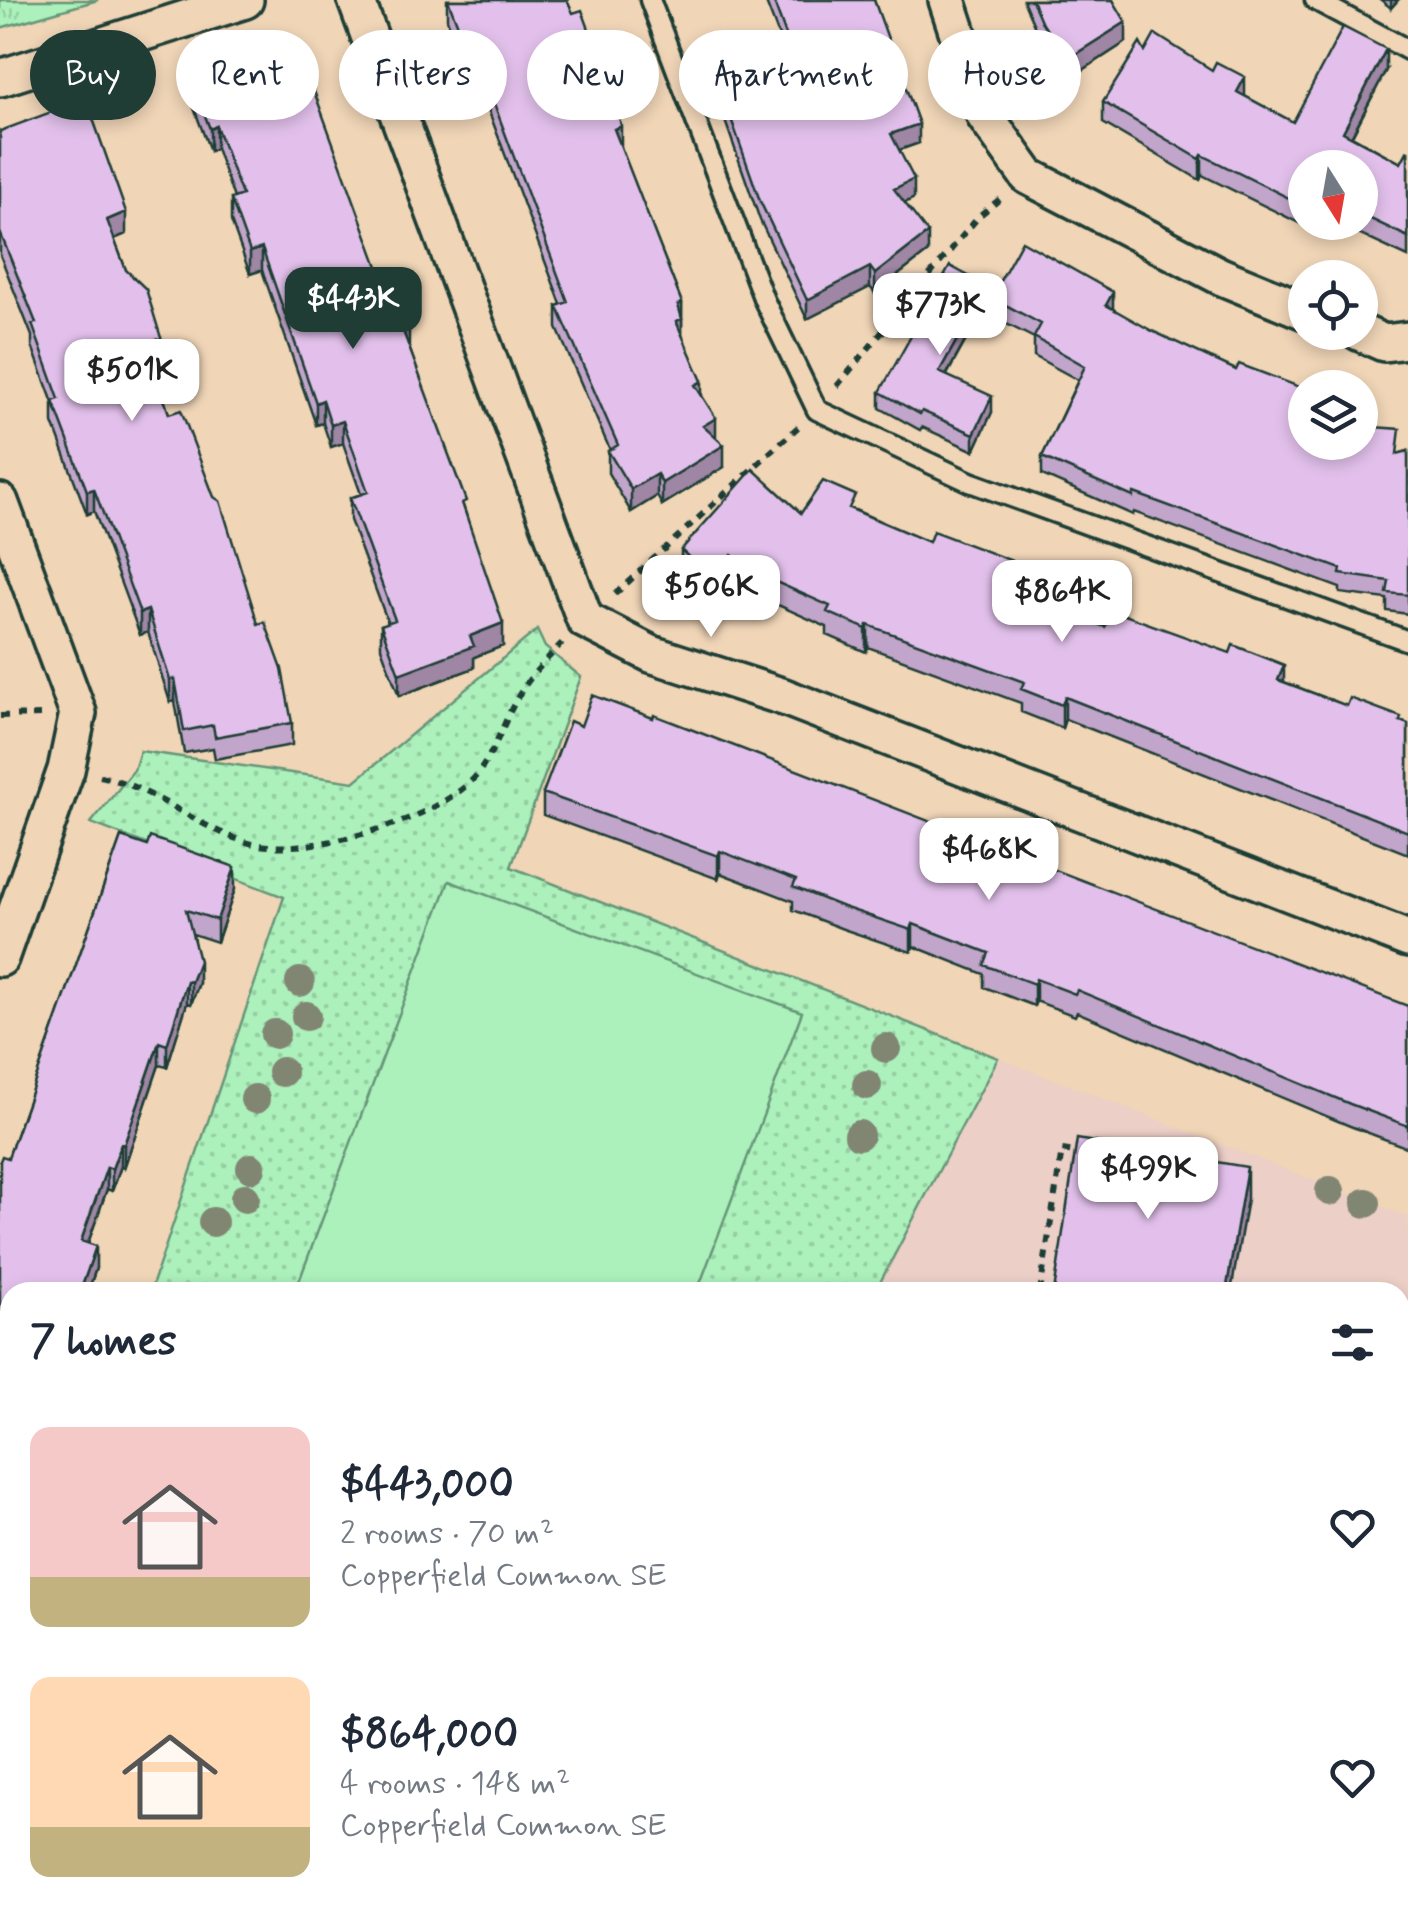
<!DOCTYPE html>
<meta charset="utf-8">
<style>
:root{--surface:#fff;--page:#f2f2f3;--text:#1f2937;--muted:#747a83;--accent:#1f3d34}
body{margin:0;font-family:Mynerve,sans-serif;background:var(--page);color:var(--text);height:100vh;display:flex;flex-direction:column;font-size:38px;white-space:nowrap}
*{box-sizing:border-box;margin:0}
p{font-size:32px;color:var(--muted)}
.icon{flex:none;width:55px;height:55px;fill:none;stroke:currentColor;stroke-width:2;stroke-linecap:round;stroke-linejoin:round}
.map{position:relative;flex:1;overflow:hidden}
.drawer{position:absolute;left:0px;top:1282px;width:1410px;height:642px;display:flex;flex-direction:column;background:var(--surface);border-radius:30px 30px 0 0;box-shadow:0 5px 15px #0003}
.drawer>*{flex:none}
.hud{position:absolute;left:30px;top:30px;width:1350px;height:90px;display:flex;gap:20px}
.needle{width:65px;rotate:169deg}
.tools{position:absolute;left:1288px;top:150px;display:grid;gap:20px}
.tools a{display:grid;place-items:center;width:90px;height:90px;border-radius:50%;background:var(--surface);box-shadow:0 5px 15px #0003;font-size:50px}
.price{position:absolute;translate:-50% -85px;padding:0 22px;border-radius:20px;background:#fff;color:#222;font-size:32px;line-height:65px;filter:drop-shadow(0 2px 5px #0008)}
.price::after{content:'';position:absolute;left:50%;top:60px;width:30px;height:22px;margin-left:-15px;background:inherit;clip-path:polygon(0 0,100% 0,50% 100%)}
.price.current{background:var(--accent);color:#fff}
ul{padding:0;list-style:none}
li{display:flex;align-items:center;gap:30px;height:250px;padding:0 30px}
li span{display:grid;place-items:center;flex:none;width:280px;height:200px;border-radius:20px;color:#555}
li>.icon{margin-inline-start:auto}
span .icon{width:120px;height:120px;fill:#fffc;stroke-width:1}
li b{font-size:42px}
h2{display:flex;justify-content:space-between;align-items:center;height:120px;padding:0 30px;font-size:42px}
.pill{padding:0 35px;border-radius:45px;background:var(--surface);box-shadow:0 5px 15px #0003;font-size:35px;line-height:90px}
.pill.current{background:var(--accent);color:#fff}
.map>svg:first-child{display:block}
.built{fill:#eccfc7}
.grass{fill:url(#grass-tufts);stroke:#669678;stroke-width:2.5}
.park{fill:url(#park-dots);stroke:#669678;stroke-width:2.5}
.garden{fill:#acf0bb;stroke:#669678;stroke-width:2.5}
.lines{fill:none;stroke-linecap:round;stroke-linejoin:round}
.lane-casing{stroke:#1f3d34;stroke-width:25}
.street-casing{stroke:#1f3d34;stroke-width:42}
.secondary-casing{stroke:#1f3d34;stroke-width:58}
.path{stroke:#1f3d34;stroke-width:6;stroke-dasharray:8 8;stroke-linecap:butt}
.lane{stroke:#f0d5b7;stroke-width:18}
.street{stroke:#f0d5b7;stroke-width:35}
.secondary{stroke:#f0d5b7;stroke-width:50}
.tree{fill:#818673}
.wall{fill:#c2a5ca;stroke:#1f3d34;stroke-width:2.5}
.shaded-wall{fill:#9e86a4;stroke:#1f3d34;stroke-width:2.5}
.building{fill:#e2c0eb;stroke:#1f3d34;stroke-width:2.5}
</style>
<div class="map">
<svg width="1408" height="1924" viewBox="0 0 1408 1924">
<defs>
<pattern id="grass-tufts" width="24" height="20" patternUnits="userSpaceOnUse" patternTransform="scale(2.5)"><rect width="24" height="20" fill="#acf0bb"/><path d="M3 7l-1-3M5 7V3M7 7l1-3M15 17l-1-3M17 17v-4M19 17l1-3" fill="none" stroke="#94cfa1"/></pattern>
<pattern id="park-dots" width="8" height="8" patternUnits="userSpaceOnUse" patternTransform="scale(2.5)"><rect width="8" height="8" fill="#acf0bb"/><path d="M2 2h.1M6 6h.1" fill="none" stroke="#94cfa1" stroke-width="1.8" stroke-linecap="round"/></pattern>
</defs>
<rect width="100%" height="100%" fill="#f0d5b7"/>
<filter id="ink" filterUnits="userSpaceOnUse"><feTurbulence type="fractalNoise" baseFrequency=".01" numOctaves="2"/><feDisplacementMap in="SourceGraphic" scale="20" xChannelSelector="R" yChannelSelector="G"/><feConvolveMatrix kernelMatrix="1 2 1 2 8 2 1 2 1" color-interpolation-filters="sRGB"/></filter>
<g filter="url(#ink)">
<path class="built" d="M998,1058l410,159v455l-8,11v-391h-525z
M572,1915h594l-10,9h-584z"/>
<path class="grass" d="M0,0h98l-98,28z"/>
<path class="park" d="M537,630l8,17 36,30 -70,190 487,191 -123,234h-725l134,-395 -193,-74 43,-53 6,-19 214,31z
M10,1702v213h562v9h-572v-193z"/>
<path class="garden" d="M449,881l353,131 -105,280h-402z"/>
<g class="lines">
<defs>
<path id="lane" d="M650,0l114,300 53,110 153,72 438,159
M1315,0l93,50"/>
<path id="street" d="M356,0l229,620 66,34 133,43 624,242
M947,0l38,116 43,60 192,100 85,35
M0,78l245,-78
M1359,332l25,11 24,-3
M0,502l78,211 -12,57 -66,188"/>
<path id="secondary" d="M1400,1771l8,-9
M1400,1866l8,-9
M1236,1924l11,-9
M1342,1924l11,-9"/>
</defs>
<use href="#lane" class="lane-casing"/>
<use href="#street" class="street-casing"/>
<use href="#secondary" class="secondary-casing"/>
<path class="path" d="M837,386l143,-171 20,-16
M615,594l183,-167
M0,716l42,-1
M100,776c53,11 94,50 146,66 55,18 191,-21 229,-65 22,-27 29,-59 47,-87 10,-16 27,-33 40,-47
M1040,1292l22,-142 20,3
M598,1924l6,-9"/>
<use href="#lane" class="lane"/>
<use href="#street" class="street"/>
<use href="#secondary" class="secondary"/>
</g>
<g class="tree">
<circle cx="300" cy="982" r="15"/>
<circle cx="306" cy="1016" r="15"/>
<circle cx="275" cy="1034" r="15"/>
<circle cx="886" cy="1048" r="15"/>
<circle cx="282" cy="1072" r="15"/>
<circle cx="867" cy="1085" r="15"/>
<circle cx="255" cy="1099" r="15"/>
<circle cx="859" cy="1135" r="15"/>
<circle cx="251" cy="1168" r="15"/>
<circle cx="1330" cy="1191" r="15"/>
<circle cx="245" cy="1198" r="15"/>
<circle cx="1366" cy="1203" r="15"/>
<circle cx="213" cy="1222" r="15"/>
</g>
<path class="wall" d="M447,0h120l54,148 61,155v32l42,132 -62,38 -5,-9 -26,16 -23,-39v-22l2,-1 -53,-122v-22l4,-2 -91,-243 -6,3 -17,-45z
M765,0h109l45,143 -20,7 15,48 -9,5 23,49 -53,41 -5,-6 -63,32 -47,-99 -38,-108v-19l69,-26z
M1023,0h90l13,42 -60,39 -25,-39z
M1381,0h17l-7,8z
M1145,52l100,44 48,26 93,-52 -34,66 49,27 7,-13v107l-71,-33 -5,9 -20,-11h48v-54h-55l-2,57 -101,-50 -2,5 -97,-57v-21z
M271,60l116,231 22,56 57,167 37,132 -29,11v11l-75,28 -18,-49v-22l7,-2 -38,-103v-22l11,-4 -18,-51 -12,4 -8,-24 -7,2 -54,-155 -12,4 -19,-53v-22l3,-1 -18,-50 -6,3 -19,-51v-22z
M0,131l126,103 -12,5 47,121 -9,3 17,51 89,210 34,99v22l-77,14 -2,-11 -29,5 -9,-52 -5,1 -22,-70 -8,3 -46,-124 -7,3 -34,-91v-20l-21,-57v-10l-32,-81z
M991,297l122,12 192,133 94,12 9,-3v163l-21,-3v-12l-47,-6v-5l-206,-76 -1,3 -91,-40v-18l36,-77 -44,-24v-18l-43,-22z
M987,302l-40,73 45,37 -18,39 -52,-24 -2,3 -40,-22v-16z
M855,510l189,86 -2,7 63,24 179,55 63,24 61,18v130l-343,-135 -3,9 -41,-16v-9l-153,-56 -2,5 -39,-17v-8l-80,-36 -15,-14 -21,23 -30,-28v-22l120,-37z
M543,793l865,213v142l-58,-22 -273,-114 -2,4 -39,-15 -2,5 -50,-19v-13l-71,-28 -2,6 -68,-23 -50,-19v-9l-73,-28 -2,6 -175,-64z
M121,837l114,52 -18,53 -24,-8 6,49 -8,21 -4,-1 -20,64 -8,-2 -35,103 -3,-2 -9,25 -5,-2 -19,54 8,25 -8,24h-78v199l-10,31 8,-364z
M611,1915h307l-12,9h-295z"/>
<path class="shaded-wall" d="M1391,0h7l-7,8z
M1126,22v20l-60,39v-21z
M470,39v22l-6,3v-23z
M1386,49v21l-43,82v-20z
M1245,77v20l-8,-5z
M919,124v19l-28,10v-19z
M216,126v22l-6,3v-22z
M621,126v22l-7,-19z
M1202,155v20l-2,5v-21z
M914,179v19l-20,10v-19z
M1305,201v20l-2,4v-20z
M126,212v22l-19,8v-22z
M1332,222h5l-5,11z
M928,233v19l-53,41v-19z
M262,248v22l-12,4v-22z
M870,267v20l-63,32v-19z
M987,286v16l-48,86v-16z
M1113,292v18l-7,-5z
M682,303v38l-6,2 2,-38z
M409,329v22l-6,-20z
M161,338v22l-16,6v-22z
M702,381v23l-7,-19z
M992,396v16l-18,39v-17z
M323,400v23l-7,2v-22z
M716,418v22l-13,-14z
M343,421v22l-12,4v-22z
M724,445v22l-62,38v-22z
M657,474v22l-26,16v-23z
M94,489v22l-7,3v-23z
M732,555v22l-21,23v-22z
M1044,573v23l-10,27v-23z
M148,610v22l-8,3v-22z
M503,623v23l-29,11v11l-75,28v-22l71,-38z
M868,625v22l-2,5v-23z
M1284,665v22l-6,-7z
M175,679v22l-5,1v-22z
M1065,697v22l-3,9v-23z
M720,851v22l-2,6v-23z
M235,867v22l-18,53v-22z
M913,924v22l-2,6v-22z
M199,961v22l-8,21v-22z
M1036,979v22l-2,5v-22z
M187,981v22l-20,64v-22z
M159,1042v23l-35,103v-23z
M121,1144v22l-9,25v-22z
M107,1167v22l-26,74v-22z
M1247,1167v32l-16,93h-5z
M96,1246v22l-8,24h-8z
M10,1469v22l-10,31v-23z
M874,1915h44l-12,9h-45z"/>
<path class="building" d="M448,0h119l6,13 9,-3 34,93 5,23 -7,3 68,174 -4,2 4,14 -6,2 26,60 -7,4 21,33 -13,8 21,19 -62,38 -5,-9 -26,15 -23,-38 10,-6 -61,-139 11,-4 -98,-263 -6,2z
M773,0h101l45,124 -28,10 23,45 -20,10 34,44 -53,41 -5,-7 -63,33 -47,-99 -38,-108 75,-28z
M1032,0h81l13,22 -60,38 -25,-39z
M1343,27l43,22 -43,83 58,31 7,-13v87l-48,-23v-46h-55v33l-2,4 -101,-50 -2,4 -97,-57 37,-59 5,9 10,-18 57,36 4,-8 29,15 -8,15 56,30z
M268,50l3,10 28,-10 88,241 6,-3 16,41 -6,2 63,170 -4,2 41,120 -33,13 4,10 -75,28 -18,-49 14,-5 -45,-122 18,-6 -25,-71 -12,4 -8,-25 -7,3 -54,-155 -12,4 -19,-53 11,-4 -26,-69 -6,3 -19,-51z
M86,99l40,113 -19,8 19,50 20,19 15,49 -16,6 24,70 12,-4 33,87 6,4 38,123 7,-2 17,47 10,54 -77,14 -2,-12 -29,6 -9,-52 -5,1 -22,-70 -8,3 -46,-124 -7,2 -34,-90 6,-2 -27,-75 4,-1 -36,-91v-101z
M1022,241l91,51 -7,13 46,26 84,39 3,-6 66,25v53h55v-16l40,3 -3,25 11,-3v144l-21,-2 2,-12 -49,-7 1,-5 -207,-76 -1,4 -91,-40 43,-91 -51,-29 7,-13 -50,-27z
M950,266l37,20 -48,86 53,24 -18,38 -52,-23 -2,3 -40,-22z
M753,469l48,44 22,-32 32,14 -6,13 80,34 4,-11 111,42 -10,27 71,27 6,-17 119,43 3,-8 51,20 -6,15 69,26 3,-8 51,19 -1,4 8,3v108l-343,-135 -3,8 -41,-16 3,-7 -156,-57 -2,4 -39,-17 3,-6 -83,-37 -15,-14 -21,23 -30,-28z
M592,695l61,23 1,-3 754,291v120l-58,-22 -273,-114 -2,4 -39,-15 -2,5 -50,-19 5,-12 -76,-29 -2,6 -68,-23 -50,-20 3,-7 -76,-29 -2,5 -175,-63 27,-72 11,5z
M121,837l26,9 3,-9 85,30 -18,53 -31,-10 13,51 -8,21 -4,-1 -20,64 -8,-3 -35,103 -3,-1 -9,25 -5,-2 -26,74 15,5 -16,46h-70v177l-10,30v-338l2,-5 6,2z
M1077,1139l170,28 -21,125h-172z
M627,1915h247l-13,9h-228z"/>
</g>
</svg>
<div class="tools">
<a><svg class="needle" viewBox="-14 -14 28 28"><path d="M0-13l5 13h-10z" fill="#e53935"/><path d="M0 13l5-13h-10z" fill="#747a83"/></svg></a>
<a><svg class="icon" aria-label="locate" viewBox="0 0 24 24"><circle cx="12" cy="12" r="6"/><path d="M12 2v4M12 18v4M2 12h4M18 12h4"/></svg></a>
<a><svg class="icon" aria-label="layers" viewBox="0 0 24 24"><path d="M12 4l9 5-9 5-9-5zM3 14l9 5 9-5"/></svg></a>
</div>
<b class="price current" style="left:353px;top:352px">$443K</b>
<b class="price" style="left:940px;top:358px">$773K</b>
<b class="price" style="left:132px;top:424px">$501K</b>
<b class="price" style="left:711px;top:640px">$506K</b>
<b class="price" style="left:1062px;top:645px">$864K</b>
<b class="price" style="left:989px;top:903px">$468K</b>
<b class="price" style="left:1148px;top:1222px">$499K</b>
<div class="hud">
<a class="pill current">Buy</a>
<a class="pill">Rent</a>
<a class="pill">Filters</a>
<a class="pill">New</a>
<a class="pill">Apartment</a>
<a class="pill">House</a>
</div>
<section class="drawer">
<h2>7 homes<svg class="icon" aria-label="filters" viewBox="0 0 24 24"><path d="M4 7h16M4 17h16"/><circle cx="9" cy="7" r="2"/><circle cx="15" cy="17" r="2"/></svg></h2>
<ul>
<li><span style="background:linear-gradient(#f6c9c9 75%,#c2b280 0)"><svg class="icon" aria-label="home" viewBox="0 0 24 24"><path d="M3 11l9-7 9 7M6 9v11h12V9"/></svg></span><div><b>$443,000</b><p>2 rooms · 70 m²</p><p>Copperfield Common SE</p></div><svg class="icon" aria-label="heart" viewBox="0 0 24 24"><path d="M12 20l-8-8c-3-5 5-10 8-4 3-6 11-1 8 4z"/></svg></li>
<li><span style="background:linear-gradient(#ffd9b3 75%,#c2b280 0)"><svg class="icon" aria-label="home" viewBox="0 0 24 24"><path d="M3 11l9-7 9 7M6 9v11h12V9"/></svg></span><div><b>$864,000</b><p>4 rooms · 148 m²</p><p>Copperfield Common SE</p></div><svg class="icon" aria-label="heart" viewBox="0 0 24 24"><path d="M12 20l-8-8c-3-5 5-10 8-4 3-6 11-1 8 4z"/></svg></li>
</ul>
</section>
</div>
